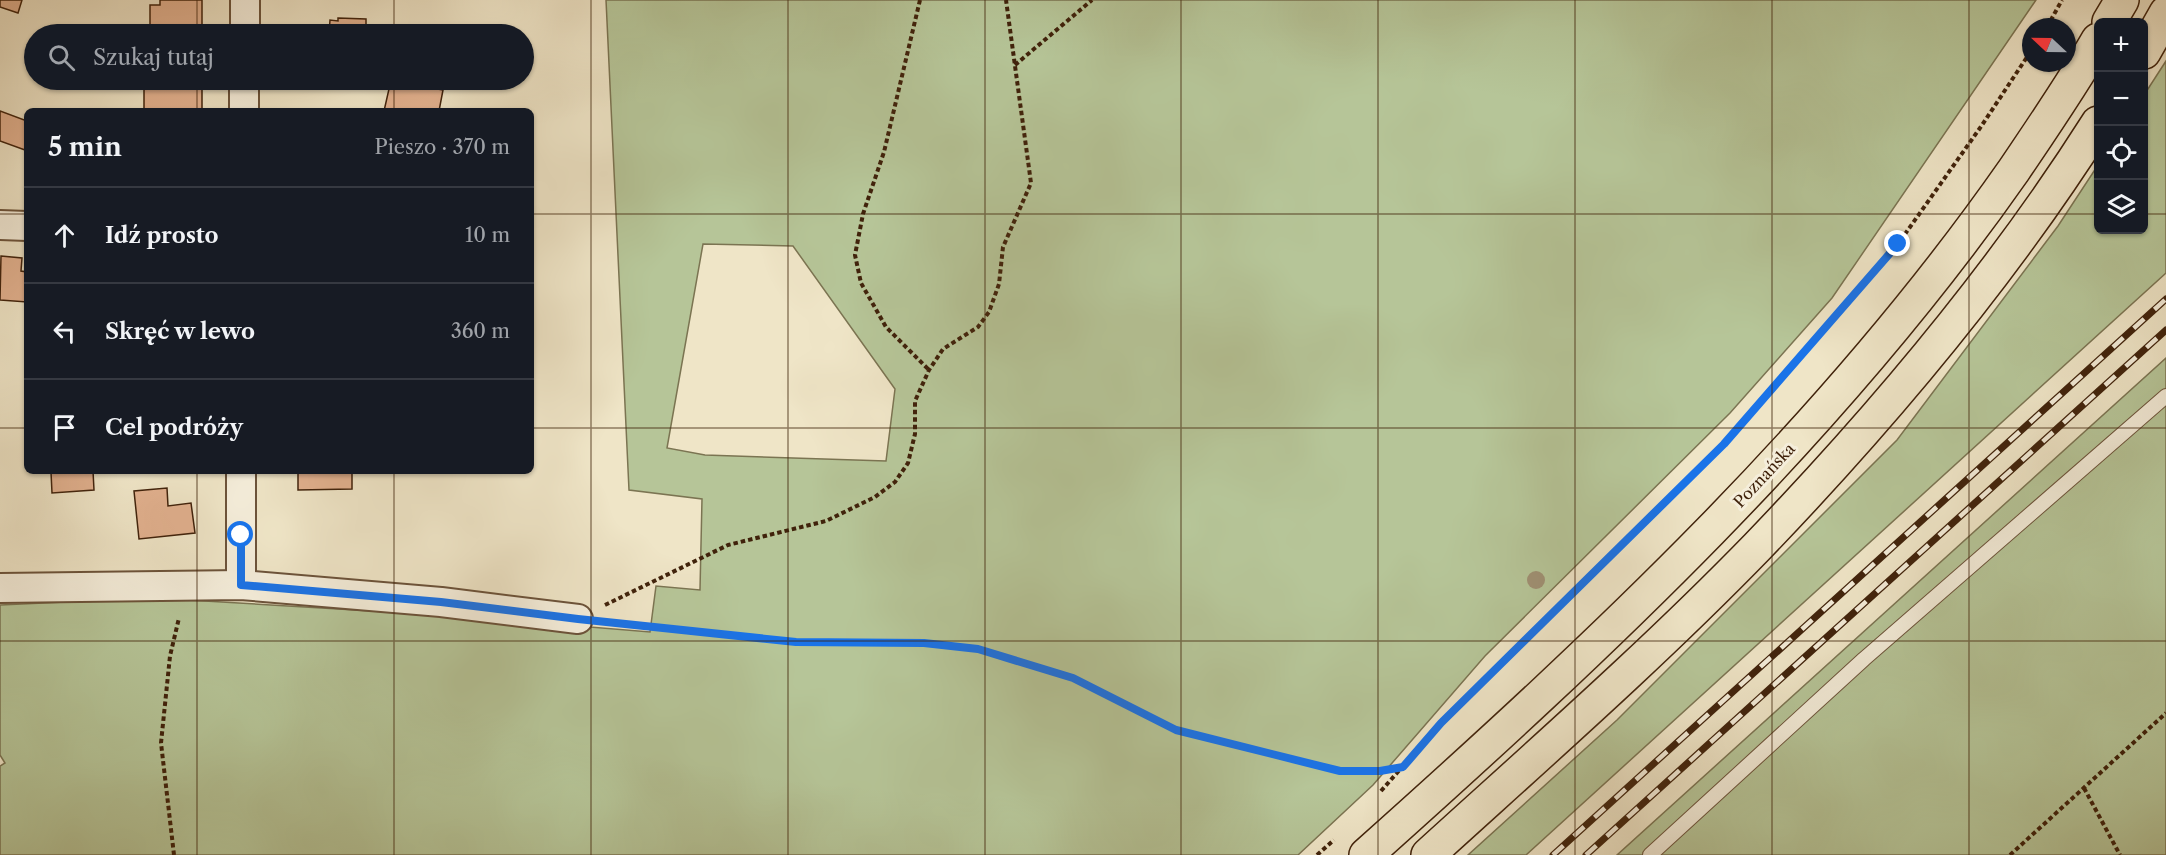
<!DOCTYPE html>
<html lang="pl">
<head>
<meta charset="utf-8">
<style>
	:root { --surface:#171b24; --page:#20242c; --text:#f1f3f6; --muted:#9ea1a6; --line:#363941 }
	body { margin:0; font-family:"Libre Caslon Text",serif; background:var(--page); color:var(--text) }
	.controls { position:absolute; right:18px; top:18px; display:grid; overflow:hidden; border-radius:9px; box-shadow:0 2px 4px #0004 }
	.controls button { width:54px; height:54px; display:grid; place-items:center; padding:0; border:0; border-bottom:2px solid var(--line); background:var(--surface); color:var(--text); font:30px sans-serif }
	.compass { position:absolute; left:2022px; top:18px; width:54px; height:54px; border-radius:50%; background:var(--surface); box-shadow:0 2px 4px #0004; rotate:292deg }
	.stop { position:absolute; width:18px; height:18px; margin:-14px; border:4px solid #1a73e8; border-radius:50%; background:#fff }
	.stop.end { background:#1a73e8; border-color:#fff; box-shadow:0 2px 6px #0008 }
	.list { margin:0; padding:0; list-style:none }
	h2 { display:flex; justify-content:space-between; align-items:center; height:78px; margin:0; padding:0 24px; font-size:26px }
	h2 small { font-size:20px; font-weight:400; color:var(--muted) }
	.list li { display:grid; grid-template-columns:39px 1fr auto; gap:18px; align-items:center; box-sizing:border-box; height:96px; padding:0 24px; border-top:2px solid var(--line) }
	.list b { display:block; font-size:22px; white-space:nowrap }
	.list em { font-size:20px; font-style:normal; color:var(--muted) }
	.icon { flex:none; width:33px; height:33px; fill:none; stroke:currentColor; stroke-width:2; stroke-linecap:round; stroke-linejoin:round }
	.map { position:relative; flex:none; width:2166px; height:855px; overflow:hidden }
	.search { position:absolute; background:var(--surface); box-shadow:0 2px 4px #0004; left:24px; top:24px; width:510px; height:66px; display:flex; align-items:center; gap:15px; box-sizing:border-box; padding:0 21px; border-radius:33px; color:var(--muted); font-size:22px }
	.panel { position:absolute; background:var(--surface); box-shadow:0 2px 4px #0004; left:24px; top:108px; width:510px; height:366px; border-radius:9px }
	.map>svg:first-child { display:block }
	.green { fill:#b6c598; stroke:#7b7452; stroke-width:1.5; fill-rule:evenodd }
	.building { fill:#e2b18f; stroke:#40220b; stroke-width:1.5 }
	.lines { fill:none; stroke-linecap:round; stroke-linejoin:round }
	.service-casing { stroke:#6c533a; stroke-width:16 }
	.minor-casing { stroke:#6c533a; stroke-width:32 }
	.primary-casing { stroke:#40220b; stroke-width:36 }
	.path { stroke:#40220b; stroke-width:4; stroke-dasharray:4.5 3; stroke-linecap:butt }
	.service { stroke:#f5eedb; stroke-width:14 }
	.minor { stroke:#f5eedb; stroke-width:28 }
	.primary { stroke:#efe5c7; stroke-width:33 }
	.rail-casing { stroke:#40220b; stroke-width:7 }
	.rail { stroke:#f5eedb; stroke-width:4.5; stroke-dasharray:14; stroke-linecap:butt }
	.tree { fill:#9f9073 }
	.route { stroke:#1a73e8; stroke-width:8 }
	.grid { fill:none; stroke:#40220b; stroke-width:1.5; stroke-opacity:0.55 }
	.labels { text-anchor:middle; dominant-baseline:central; stroke-width:6; stroke-linejoin:round; paint-order:stroke }
	.street-label { font-size:16px; fill:#40220b; stroke:#f5eedb }
</style>
</head>
<body>
<div class="map">
<svg width="2166" height="855" viewBox="0 0 2166 855">
	<rect width="100%" height="100%" fill="#efe5c7"/>
	<filter id="stains"><feTurbulence type="fractalNoise" baseFrequency=".00333" numOctaves="4"/><feColorMatrix values="0 0 0 0 .2 0 0 0 0 .09 0 0 0 0 .02 0 0 0 .5 -.17"/></filter>
	<radialGradient id="worn" r=".72"><stop offset=".6" stop-color="#630" stop-opacity="0"/><stop offset="1" stop-color="#630" stop-opacity=".3"/></radialGradient>
	<!-- green -->
	<g class="green">
		<path d="M606,0H2036L1832,298L1730,413L1485,656L1373,785L1298,855H0V766L5,763L0,755V605L153,598L456,616L650,632L656,586L700,590L702,499L629,490ZM703,244L793,246L895,389L886,461L705,455L667,448Z"/>
		<polygon points="2166,61 2166,273 1526,855 1468,855 1617,720 1897,440 2058,226 2098,165 2098,230 2144,230 2144,95"/>
		<polygon points="2166,358 2166,855 1617,855"/>
	</g>
	<!-- building -->
	<g class="building">
		<polygon points="0,0 22,0 18,13 0,7"/>
		<polygon points="160,0 202,0 202,34 150,34 150,5 160,5"/>
		<polygon points="338,18 366,19 366,26 384,27 383,34 329,34 330,20 338,21"/>
		<polygon points="165,80 178,80 178,85 202,85 202,111 144,111 144,84 165,84"/>
		<polygon points="391,80 443,90 439,111 384,111"/>
		<polygon points="0,111 27,121 27,143 25,150 0,141"/>
		<polygon points="1,256 22,258 21,271 27,272 27,302 0,300"/>
		<polygon points="93,471 94,490 52,493 51,472"/>
		<polygon points="298,471 352,471 352,489 298,490"/>
		<polygon points="167,488 168,506 191,503 195,533 139,539 134,491"/>
	</g>
	<g class="lines">
		<defs>
			<polyline id="service" points="1650,855 1864,659 2166,396"/>
			<g id="minor">
				<polyline points="245,34 245,0"/>
				<polyline points="244,111 244,80"/>
				<polyline points="0,225 27,226"/>
				<polyline points="241,585 241,471"/>
				<polyline points="0,588 241,585 441,602 578,619"/>
			</g>
			<g id="primary">
				<polyline points="2109,22 2122,0"/>
				<polyline points="2144,52 2166,13"/>
				<path d="M1366,855C1601,645 1833,429 2014,170C2043,127 2072,85 2098,40"/>
				<path d="M1428,855C1539,754 1652,655 1757,547C1883,416 2001,276 2098,123"/>
			</g>
		</defs>
		<!-- service casing -->
		<use href="#service" class="service-casing"/>
		<!-- minor casing -->
		<use href="#minor" class="minor-casing"/>
		<!-- primary casing -->
		<use href="#primary" class="primary-casing"/>
		<!-- path -->
		<g class="path">
			<polyline points="920,0 884,152 863,214 855,255 861,283 886,327 929,370"/>
			<polyline points="2047,27 2062,0"/>
			<polyline points="1015,65 1092,0"/>
			<polyline points="605,605 728,545 826,521 875,497 895,482 908,463 915,434 915,401 929,370 943,349 978,327 989,312 999,284 1003,247 1031,183 1006,0"/>
			<polyline points="608,622 797,642 924,643 978,649 1073,678 1175,730 1340,771 1379,771 1402,767"/>
			<polyline points="2084,788 2120,855"/>
			<polyline points="1381,791 1441,723 1724,444 1898,244 1980,128 2031,51"/>
			<polyline points="174,855 161,743 170,656 179,618"/>
			<polyline points="1317,855 1334,840"/>
			<polyline points="2010,855 2166,713"/>
		</g>
		<!-- service -->
		<use href="#service" class="service"/>
		<!-- minor -->
		<use href="#minor" class="minor"/>
		<!-- primary -->
		<use href="#primary" class="primary"/>
		<defs>
			<g id="rail">
				<polyline points="1553,855 2166,299"/>
				<polyline points="1586,855 2166,330"/>
			</g>
		</defs>
		<!-- rail casing -->
		<use href="#rail" class="rail-casing"/>
		<!-- rail -->
		<use href="#rail" class="rail"/>
	</g>
	<!-- trees -->
	<circle class="tree" cx="1536" cy="580" r="9"/>
	<g class="lines">
		<!-- route -->
		<polyline class="route" points="241,535 241,585 441,602 578,619 796,642 924,643 978,649 1073,678 1176,730 1340,771 1380,771 1403,767 1441,723 1724,444 1898,244"/>
	</g>
	<!-- grid -->
	<path class="grid" d="M197,0V34M394,0V34M591,0V855M788,0V855M985,0V855M1181,0V855M1378,0V855M1575,0V855M1772,0V855M1969,0V855M197,80V111M394,80V111M0,214H27M531,214H2098M2144,214H2166M0,428H27M531,428H2166M197,471V855M394,471V855M0,641H2166"/>
	<g class="labels">
		<!-- street labels -->
		<g class="street-label">
			<text transform="translate(1764 475) rotate(-47)">Poznańska</text>
		</g>
	</g>
	<rect width="100%" height="100%" filter="url(#stains)"/>
	<rect width="100%" height="100%" fill="url(#worn)"/>
</svg>
<div class="controls">
<button>+</button>
<button>−</button>
<button><svg class="icon" aria-label="locate" viewBox="0 0 24 24"><circle cx="12" cy="12" r="6"/><path d="M12 2v4M12 18v4M2 12h4M18 12h4"/></svg></button>
<button><svg class="icon" aria-label="layers" viewBox="0 0 24 24"><path d="M12 4l9 5-9 5-9-5zM3 14l9 5 9-5"/></svg></button>
</div>
<svg class="compass" viewBox="-18 -18 36 36"><path d="M0-13l5 13h-10z" fill="#e53935"/><path d="M0 13l5-13h-10z" fill="#9ea1a6"/></svg>
<div class="stop" style="left:241px;top:535px"></div>
<div class="stop end" style="left:1898px;top:244px"></div>
<div class="search"><svg class="icon" aria-label="search" viewBox="0 0 24 24"><circle cx="10" cy="10" r="6"/><path d="M15 15l6 6"/></svg>Szukaj tutaj</div>
<section class="panel">
<h2>5 min<small>Pieszo · 370 m</small></h2>
<ul class="list">
<li><svg class="icon" aria-label="ahead" viewBox="0 0 24 24"><path d="M12 20V5M6 11l6-6 6 6"/></svg><div><b>Idź prosto</b></div><em>10 m</em></li>
<li><svg class="icon" aria-label="left" viewBox="0 0 24 24"><path d="M17 20v-9H6M10 6l-5 5 5 5"/></svg><div><b>Skręć w lewo</b></div><em>360 m</em></li>
<li><svg class="icon" aria-label="arrive" viewBox="0 0 24 24"><path d="M6 21V4h12l-3 4 3 4H6"/></svg><div><b>Cel podróży</b></div></li>
</ul>
</section>
</div>
</body>
</html>
